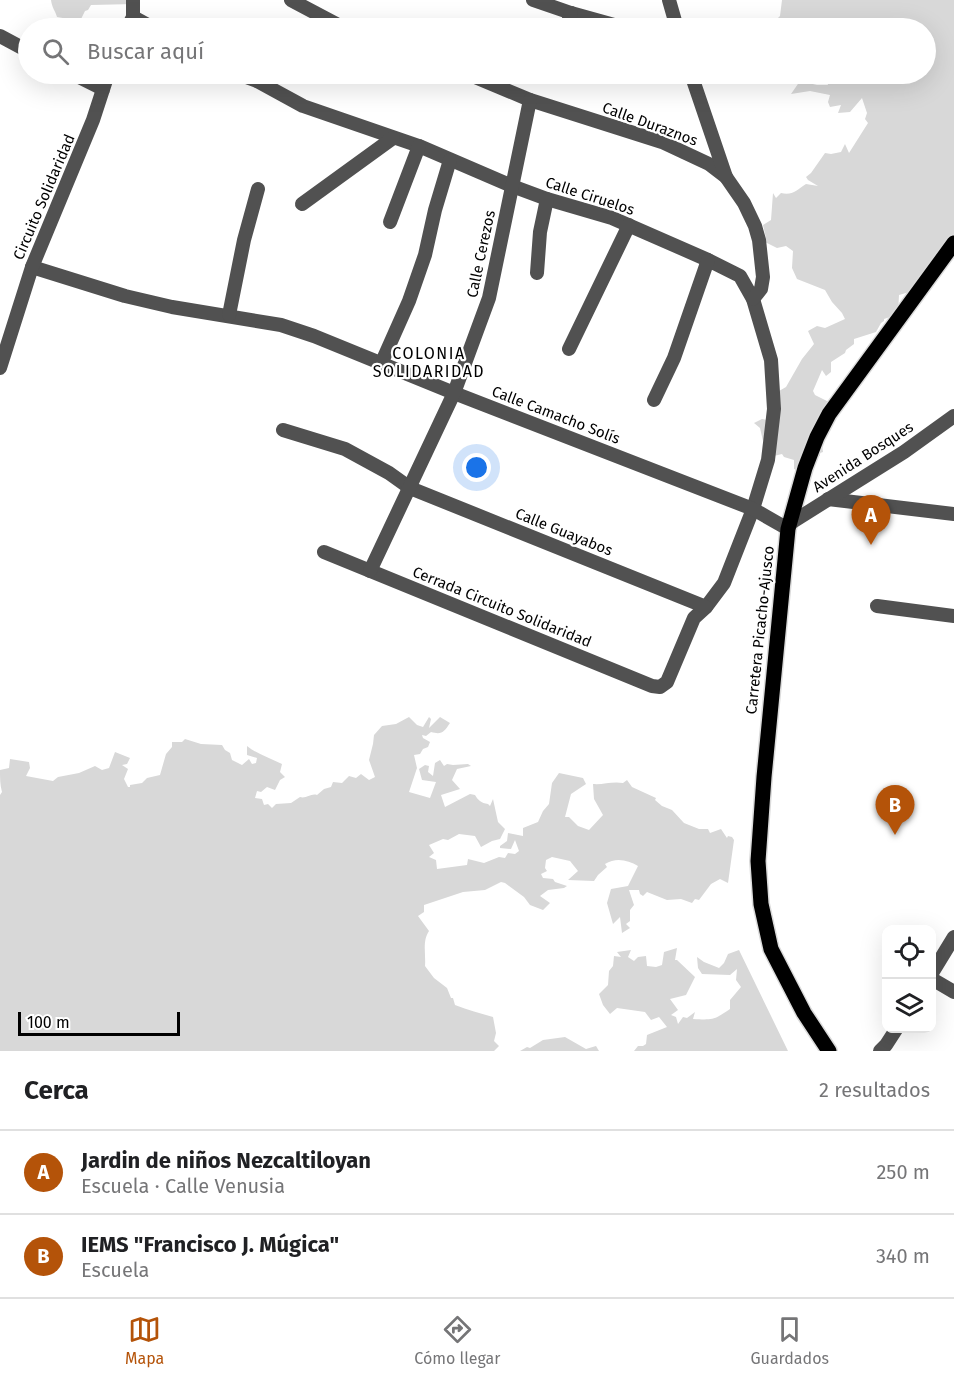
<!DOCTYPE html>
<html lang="es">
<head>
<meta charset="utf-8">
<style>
	:root { --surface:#fff; --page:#f2f2f2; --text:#202124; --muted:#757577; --line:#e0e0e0; --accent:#b45309 }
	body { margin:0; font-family:"Fira Sans",sans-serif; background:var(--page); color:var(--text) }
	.controls { position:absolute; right:18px; bottom:18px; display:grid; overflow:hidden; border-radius:12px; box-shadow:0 6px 24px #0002 }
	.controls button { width:54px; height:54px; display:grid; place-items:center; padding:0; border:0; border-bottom:2px solid var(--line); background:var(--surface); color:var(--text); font:30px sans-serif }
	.scale { position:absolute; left:18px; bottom:15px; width:162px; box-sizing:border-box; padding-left:6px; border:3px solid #000; border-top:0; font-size:16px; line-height:21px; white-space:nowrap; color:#000; -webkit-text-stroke:4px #fff; paint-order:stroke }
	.you { position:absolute; left:477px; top:468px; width:21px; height:21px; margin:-15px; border:4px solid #fff; border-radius:50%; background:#1a73e8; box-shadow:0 0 0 9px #1a73e833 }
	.badge { display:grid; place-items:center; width:39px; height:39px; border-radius:50%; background:var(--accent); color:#fff; font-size:20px; font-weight:700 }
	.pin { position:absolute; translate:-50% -50px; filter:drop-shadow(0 2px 3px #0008) }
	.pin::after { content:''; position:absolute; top:32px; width:21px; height:18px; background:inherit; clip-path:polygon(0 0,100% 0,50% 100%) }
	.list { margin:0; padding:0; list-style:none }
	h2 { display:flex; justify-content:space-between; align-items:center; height:78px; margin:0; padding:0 24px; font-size:26px }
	h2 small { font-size:20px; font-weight:400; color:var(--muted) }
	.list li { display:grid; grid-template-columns:39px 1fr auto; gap:18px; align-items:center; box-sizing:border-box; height:84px; padding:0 24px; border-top:2px solid var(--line) }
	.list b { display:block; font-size:22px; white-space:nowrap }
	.list p { margin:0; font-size:20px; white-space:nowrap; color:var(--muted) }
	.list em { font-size:20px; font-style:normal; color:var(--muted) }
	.icon { flex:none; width:33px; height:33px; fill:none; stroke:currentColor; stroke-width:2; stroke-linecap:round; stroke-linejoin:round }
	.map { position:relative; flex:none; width:954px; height:1051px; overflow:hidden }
	.search { position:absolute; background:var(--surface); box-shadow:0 6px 24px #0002; left:18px; right:18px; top:18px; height:66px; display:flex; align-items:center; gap:15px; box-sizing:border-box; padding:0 21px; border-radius:33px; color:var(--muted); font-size:22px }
	.sheet { height:246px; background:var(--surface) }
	nav { display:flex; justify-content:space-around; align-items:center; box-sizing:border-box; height:84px; border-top:2px solid var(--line); background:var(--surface); font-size:16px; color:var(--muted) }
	nav a { display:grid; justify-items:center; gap:3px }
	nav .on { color:var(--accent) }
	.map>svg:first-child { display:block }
	.green { fill:#d8d8d8 }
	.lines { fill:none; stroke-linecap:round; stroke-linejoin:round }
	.major-casing { stroke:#dbdbdb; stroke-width:18 }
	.minor { stroke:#515151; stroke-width:14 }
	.major { stroke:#000; stroke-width:15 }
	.labels { text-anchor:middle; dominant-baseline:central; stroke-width:4.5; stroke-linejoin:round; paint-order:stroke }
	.street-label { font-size:15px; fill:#000; stroke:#fff }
	.neighbourhood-label { font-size:16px; letter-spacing:1.5px; fill:#000; stroke:#fff }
</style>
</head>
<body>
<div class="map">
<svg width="954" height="1051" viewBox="0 0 954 1051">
	<rect width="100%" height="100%" fill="#fff"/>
	<!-- green -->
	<g class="green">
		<path d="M51,0H137L135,4L91,5L88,10L85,11L80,21L57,17C55,10 52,8 51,0Z"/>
		<path d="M782,0H954V241L930,271L927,266L925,275L917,281L916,288L913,291L899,295L898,313L893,312L890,317L884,319V321L881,323L876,332L854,339V344L846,350L845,353L831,362V372L826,376L822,370L813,391L815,395L829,402L836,411L822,445L823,452L820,453V456L815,455L804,472L794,469V460L784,457L782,454L774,456C777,444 776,444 767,435L763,441L760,428L754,423L762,419L767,420L779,391L786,387L802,359L814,344L808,331L817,326L825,328L845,319L842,313L832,302L825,290L797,279L792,268L793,251L786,246L777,248L765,242L766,238L763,225L771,220L773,193L776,198L781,193C792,196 797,190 806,184L818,186L808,180L806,177L811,173L825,153L831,154L841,152L845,144L849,153L868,123L865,119L867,113L862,98L850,112L838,113L841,105L830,107L828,102L830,95L810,91L791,94L800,81L817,85H828L825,74H926V28H787V27L779,23L778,18L780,16Z"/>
		<path d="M409,717L417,725L423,727L429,717L431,719L429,728L440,717L450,723C444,732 442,735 431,732L426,736L422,735L423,738L430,742L428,747L423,749L420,754L414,755L417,768L409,792L430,798L436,782L422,780L419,769L425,765L429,766L428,772L433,776L435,763L440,760L444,766L447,764L453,765L468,764L471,766L457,769L452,780L460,789L441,795L445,807L470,794L475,795C478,800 481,803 488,804L490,806L493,799L498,822L505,829L500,839L492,841L481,847L475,836L459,834L448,840L443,839L429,845L434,853L429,857L436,860L437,869L467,865L468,859L484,863L499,857L505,858L508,853L515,854L519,851L515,840L511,849L500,848V846L507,841L508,833L523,836V828L538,822L543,811L549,804L552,783L559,773L583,778L586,784L571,794L565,817H569L578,826L589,830L603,815L594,799L593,784C603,785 612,781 623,783L627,780L632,787L656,798L655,800L662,806L672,810L684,823L699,829H708L710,833L721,829L727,838L728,836L732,837L734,840L728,883L720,879L711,884L699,900L695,899L692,903L681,899L667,900L647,892L643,896L640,894L639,890H629L634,905L630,910V921L626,924L630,928L622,933L620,917L613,924L607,903L611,889L628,886L638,866C628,860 616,857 605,864L607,867L598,875L594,881L568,880L578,871L570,861L552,857L546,860L545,868L547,871L541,874L543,878L553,879L555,882L567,886L564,888L548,890L540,896L550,903L543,910L530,905L524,897L505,883L501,882L485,890L463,892L424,905V912L418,916L429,931C422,941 426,954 425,966L434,978L447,988L451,998H453L455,1005C468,1010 480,1013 493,1017L496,1033L494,1041L499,1046L494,1051H0V795L2,792C0,785 0,778 0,770L9,768L10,759L29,762L30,768L26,776L53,781L58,777L79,773L95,766L102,770L109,768L115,752L130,758L127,764L122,765L128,769L124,779L128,787H130V785L142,783L147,778L160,775L166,754L172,747V742H182L185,739L201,744L222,745L225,750L230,753L232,760L242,765L249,759L252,764L256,763L257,758L247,755V746C257,754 270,758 282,764L280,772L285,777L280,780L275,790L267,787L261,792L257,791L255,798L262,799L264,805L268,804L272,808L276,804L291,803L300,797C306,799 311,793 317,795L324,789L331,787L333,782L342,783L349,776L356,778L361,774L369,780L375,777L369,760L373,744L374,735L382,726L396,724Z"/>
		<path d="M677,948L675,960H677L695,977L686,995L670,999L678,1010L671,1015L676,1017L678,1024L683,1017L687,1018L695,1012L693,1019C713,1020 714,1020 730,1009V1000L741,987L736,980L737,969L730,975L702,974L698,968L697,957L704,962L719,968L724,963L728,954L739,950L788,1051H634L638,1046H643L646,1044L647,1035L667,1027L659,1017L651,1020L645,1012L617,1008L610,1014L603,1005L599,994L608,985L609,971L613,966L614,956L621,957L617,952L631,950L628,957L634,961L638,957L646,956L647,966L656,967L662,965L664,952Z"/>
		<polygon points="565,1037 586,1049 596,1046 599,1051 520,1051 527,1047 530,1048 543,1040"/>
	</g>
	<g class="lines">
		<defs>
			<polyline id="major" points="829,1051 804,1013 771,949 761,904 758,861 764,777 788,529 805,468 817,437 829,414 954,243"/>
		</defs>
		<!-- major casing -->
		<use href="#major" class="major-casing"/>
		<!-- minor -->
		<g class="minor">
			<polyline points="291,0 340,26 347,28"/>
			<polyline points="533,0 571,13 625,28"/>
			<polyline points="669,0 677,28"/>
			<polyline points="133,17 153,28"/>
			<polyline points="127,28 133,17 133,0"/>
			<polyline points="566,28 571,13"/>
			<polyline points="0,36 28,51"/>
			<polyline points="73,74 103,89"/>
			<polyline points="238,74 257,81 303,106 419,146 512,186 547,199 612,218 708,260 740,276 753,299 771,360 774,409 768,460 753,509 724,583 706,607 694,618 667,682 660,687 652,686 324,552"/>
			<polyline points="468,74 530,100 662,142 709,164 726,177 744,203 755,226 759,240 763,277 761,289 753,299"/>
			<polyline points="691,74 726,177"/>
			<polyline points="302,204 393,138"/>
			<polyline points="390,222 419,146"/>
			<polyline points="32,267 125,296 172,307 281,325 314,336 454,393 753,509 788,529"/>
			<polyline points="537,273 540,232 547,199"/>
			<polyline points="229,315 244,240 258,189"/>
			<polyline points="569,349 629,225"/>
			<polyline points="381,364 409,301 425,255 435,210 450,160"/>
			<polyline points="0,368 32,267 93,120 108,74"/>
			<polyline points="654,400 674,358 708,260"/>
			<polyline points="283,430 345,449 389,473 410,488 706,607"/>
			<polyline points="828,499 954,514"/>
			<polyline points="789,524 904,452 954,416"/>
			<polyline points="370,571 454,393 489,298 530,100"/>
			<polyline points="877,606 954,616"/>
			<polyline points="932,973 954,937"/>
			<polyline points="932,979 954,992"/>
			<polyline points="880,1051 886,1045 897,1028"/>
		</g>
		<!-- major -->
		<use href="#major" class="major"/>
	</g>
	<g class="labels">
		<!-- street labels -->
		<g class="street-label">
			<text transform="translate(650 124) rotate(20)">Calle Duraznos</text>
			<text transform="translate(590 196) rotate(18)">Calle Ciruelos</text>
			<text transform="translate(44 197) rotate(-67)">Circuito Solidaridad</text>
			<text transform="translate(481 254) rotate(-78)">Calle Cerezos</text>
			<text transform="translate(556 415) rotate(21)">Calle Camacho Solís</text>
			<text transform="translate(863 457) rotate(-33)">Avenida Bosques</text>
			<text transform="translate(564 532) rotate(22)">Calle Guayabos</text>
			<text transform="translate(502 607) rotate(22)">Cerrada Circuito Solidaridad</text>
			<text transform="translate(760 630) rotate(-84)">Carretera Picacho-Ajusco</text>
		</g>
		<!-- neighbourhood labels -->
		<g class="neighbourhood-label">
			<text x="429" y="353">COLONIA<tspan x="429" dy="18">SOLIDARIDAD</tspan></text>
		</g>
	</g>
</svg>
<div class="controls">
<button><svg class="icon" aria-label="locate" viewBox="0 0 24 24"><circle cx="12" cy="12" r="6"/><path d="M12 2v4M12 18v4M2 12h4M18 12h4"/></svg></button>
<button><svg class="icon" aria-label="layers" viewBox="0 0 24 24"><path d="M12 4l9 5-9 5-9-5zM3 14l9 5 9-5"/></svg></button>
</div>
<div class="scale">100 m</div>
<div class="you"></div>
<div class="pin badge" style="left:871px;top:545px">A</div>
<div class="pin badge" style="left:895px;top:835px">B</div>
<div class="search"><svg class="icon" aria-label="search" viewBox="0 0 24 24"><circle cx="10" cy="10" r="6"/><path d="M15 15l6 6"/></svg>Buscar aquí</div>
</div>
<section class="sheet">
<h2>Cerca<small>2 resultados</small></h2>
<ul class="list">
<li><span class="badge">A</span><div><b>Jardin de niños Nezcaltiloyan</b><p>Escuela · Calle Venusia</p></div><em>250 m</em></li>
<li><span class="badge">B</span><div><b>IEMS &quot;Francisco J. Múgica&quot;</b><p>Escuela</p></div><em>340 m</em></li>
</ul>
</section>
<nav>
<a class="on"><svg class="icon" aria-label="map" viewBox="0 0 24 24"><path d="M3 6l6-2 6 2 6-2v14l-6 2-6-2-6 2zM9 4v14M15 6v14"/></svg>Mapa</a>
<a><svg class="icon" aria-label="directions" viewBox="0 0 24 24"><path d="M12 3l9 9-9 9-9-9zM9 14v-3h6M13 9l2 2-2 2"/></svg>Cómo llegar</a>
<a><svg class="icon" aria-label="saved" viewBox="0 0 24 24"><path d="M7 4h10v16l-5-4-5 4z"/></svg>Guardados</a>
</nav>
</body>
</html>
